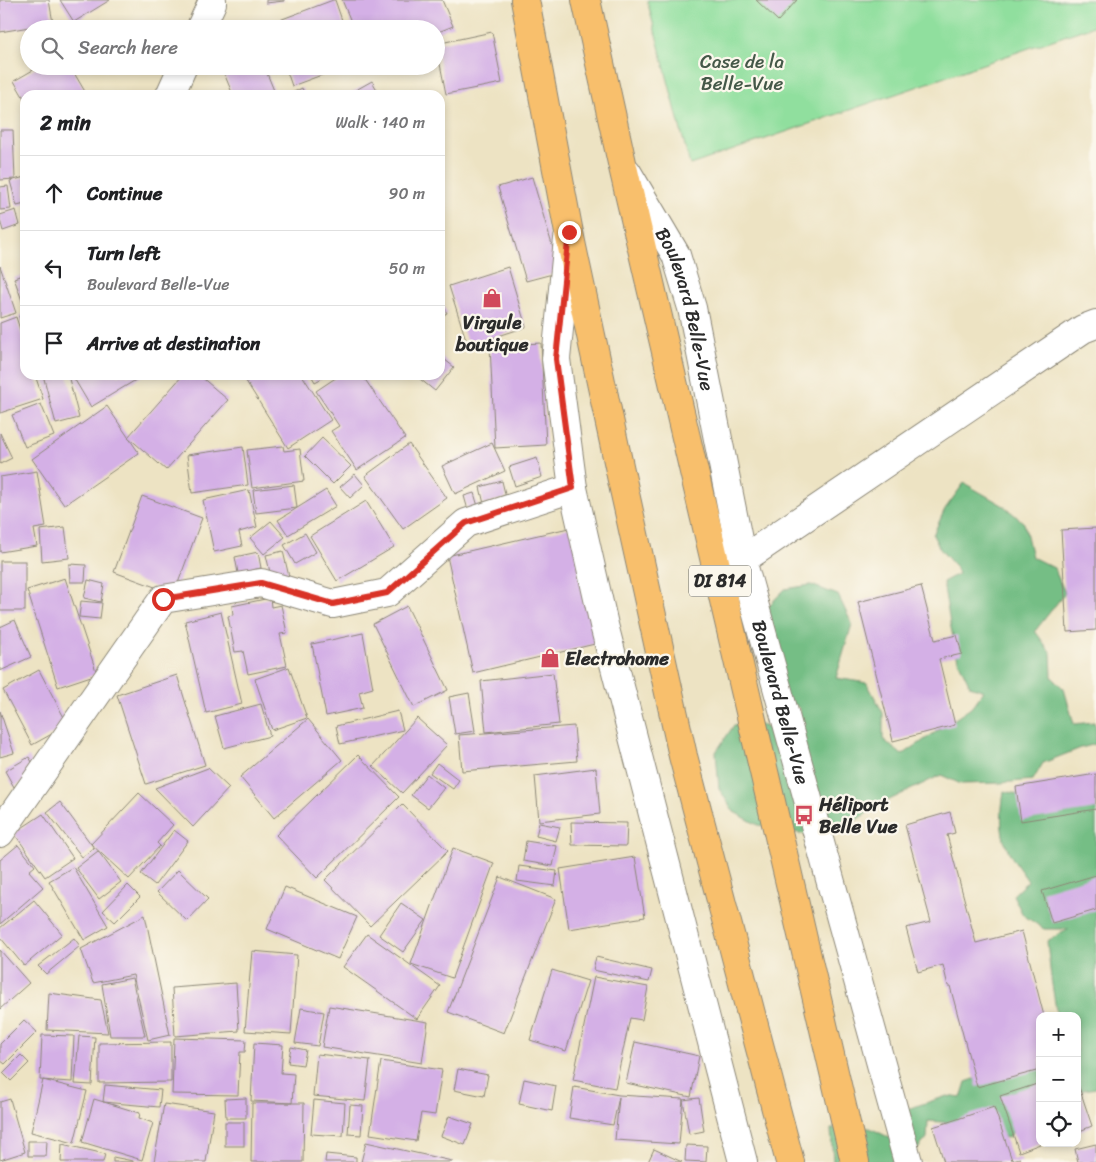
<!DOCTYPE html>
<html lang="en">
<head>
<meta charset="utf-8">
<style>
	:root { --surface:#fff; --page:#f2f2f2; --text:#202124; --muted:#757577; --line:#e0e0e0 }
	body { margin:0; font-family:Sriracha,sans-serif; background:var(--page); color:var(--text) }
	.controls { position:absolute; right:15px; bottom:15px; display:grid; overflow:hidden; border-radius:10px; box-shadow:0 2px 8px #0003 }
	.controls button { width:45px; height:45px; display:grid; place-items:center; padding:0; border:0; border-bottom:1px solid var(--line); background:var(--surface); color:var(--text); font:25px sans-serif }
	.stop { position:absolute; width:15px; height:15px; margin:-11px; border:4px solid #d93025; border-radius:50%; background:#fff }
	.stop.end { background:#d93025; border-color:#fff; box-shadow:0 1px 5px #0008 }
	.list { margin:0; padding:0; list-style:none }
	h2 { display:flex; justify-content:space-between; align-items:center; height:65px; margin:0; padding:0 20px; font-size:21px }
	h2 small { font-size:16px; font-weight:400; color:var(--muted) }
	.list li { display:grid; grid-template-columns:32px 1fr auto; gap:15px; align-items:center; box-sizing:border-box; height:75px; padding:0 20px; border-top:1px solid var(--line) }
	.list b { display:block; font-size:19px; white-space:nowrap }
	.list p { margin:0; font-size:16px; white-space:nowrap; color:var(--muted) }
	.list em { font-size:16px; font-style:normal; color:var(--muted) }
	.icon { flex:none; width:28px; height:28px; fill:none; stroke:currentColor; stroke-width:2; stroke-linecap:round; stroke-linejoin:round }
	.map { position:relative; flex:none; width:1096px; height:1162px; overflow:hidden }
	.search { position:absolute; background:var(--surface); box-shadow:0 2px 8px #0003; left:20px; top:20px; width:425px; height:55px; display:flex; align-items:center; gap:12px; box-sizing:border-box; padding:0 18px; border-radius:28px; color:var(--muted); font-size:19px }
	.panel { position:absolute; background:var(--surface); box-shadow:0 2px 8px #0003; left:20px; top:90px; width:425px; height:290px; border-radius:15px }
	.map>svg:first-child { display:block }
	.green { fill:#90df9e; stroke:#5e8564 }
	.forest { fill:#74be85; stroke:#507458 }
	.building { fill:#d4b0e6 }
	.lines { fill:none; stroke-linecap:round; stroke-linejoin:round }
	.minor-casing { stroke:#8c8777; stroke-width:30 }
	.major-casing { stroke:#8c8777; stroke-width:30 }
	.minor { stroke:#fff; stroke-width:28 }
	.major { stroke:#f8bf6c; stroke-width:28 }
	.route { stroke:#d93025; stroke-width:6 }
	.labels { text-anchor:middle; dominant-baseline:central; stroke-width:4.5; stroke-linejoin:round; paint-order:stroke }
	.shield { fill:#fbf7ec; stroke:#696865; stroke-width:1 }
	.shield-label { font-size:18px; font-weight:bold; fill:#2b2b2b }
	.park-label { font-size:19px; fill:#445848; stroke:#fbf7ec }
	.street-label { font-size:19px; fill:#2b2b2b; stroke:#fbf7ec }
	.poi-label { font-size:19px; font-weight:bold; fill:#2b2b2b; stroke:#fbf7ec; text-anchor:start }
</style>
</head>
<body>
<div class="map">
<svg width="1096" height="1162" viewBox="0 0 1096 1162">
	<rect width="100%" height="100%" fill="#fbf7ec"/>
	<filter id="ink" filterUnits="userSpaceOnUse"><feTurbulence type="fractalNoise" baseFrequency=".02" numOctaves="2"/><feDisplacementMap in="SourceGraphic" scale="10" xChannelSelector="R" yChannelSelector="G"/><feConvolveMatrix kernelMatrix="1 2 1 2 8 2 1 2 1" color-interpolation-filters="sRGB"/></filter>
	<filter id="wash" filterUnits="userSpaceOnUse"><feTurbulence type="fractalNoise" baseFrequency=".0096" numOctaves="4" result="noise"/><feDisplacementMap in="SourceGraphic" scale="20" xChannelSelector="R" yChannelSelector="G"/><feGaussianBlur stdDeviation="1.12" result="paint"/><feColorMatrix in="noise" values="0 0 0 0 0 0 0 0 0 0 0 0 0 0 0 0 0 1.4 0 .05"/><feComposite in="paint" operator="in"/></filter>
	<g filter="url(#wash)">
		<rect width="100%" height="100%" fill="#ede3c3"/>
		<!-- green -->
		<polygon class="green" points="647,0 1096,0 1096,25 690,165"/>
		<!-- forest -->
		<g class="forest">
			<polygon points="964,483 1004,506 1024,523 1032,557 1054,568 1065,593 1035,631 1051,653 1052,677 1064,689 1074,724 1094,722 1096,728 1096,744 1081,748 1043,763 1033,780 1000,783 961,784 941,775 883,803 853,822 809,835 758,825 734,812 719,789 716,752 734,725 754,721 785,737 799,730 800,709 773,686 753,622 785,589 811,585 838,595 852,624 836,678 867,683 883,713 883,739 902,755 971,708 984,691 970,686 958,660 950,623 943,582 958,574 955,566 940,549 933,535 945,509"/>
			<path d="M1004,791L1026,796L1096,797V1088L1077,1091V1016H1057L1051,978L1047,941L1069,929H1044L1023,915L1013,895L1028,881C1019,868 1006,852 1003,835C1000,821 1002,806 1004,791Z"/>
			<polygon points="1040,1062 1040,1104 1030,1108 1008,1138 988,1133 976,1125 928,1121 927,1138 907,1162 833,1162 831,1129 870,1128 892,1139 904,1110 947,1096 961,1098 966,1082 999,1070"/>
		</g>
		<g id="blocks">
			<!-- building -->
			<g class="building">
				<polygon points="0,0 49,0 53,23 0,32"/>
				<polygon points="60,0 110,0 74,22"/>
				<polygon points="266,0 284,0 284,1 266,3"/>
				<polygon points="333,0 335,0 345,29 271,29 269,24"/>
				<polygon points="342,0 442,0 453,26 436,33 436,29 354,29"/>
				<polygon points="756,0 797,0 778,21"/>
				<polygon points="492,32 502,83 446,94 436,44"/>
				<polygon points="40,66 70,66 87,95 25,95 25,100 14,81"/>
				<polygon points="221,66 264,66 275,93 268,95 233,95"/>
				<polygon points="285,66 346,66 292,86"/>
				<polygon points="372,81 380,95 347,95"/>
				<polygon points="302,88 305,95 288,95"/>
				<polygon points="0,130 13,130 15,179 0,180"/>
				<polygon points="25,177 25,204 17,206 10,181"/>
				<polygon points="532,177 560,272 526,281 498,187"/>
				<polygon points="8,186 11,209 0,210 0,187"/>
				<polygon points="16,210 20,225 3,231 0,220 0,215"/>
				<polygon points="0,266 16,313 0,318"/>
				<polygon points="508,267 526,327 468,346 449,286"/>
				<polygon points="25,274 25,309 14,278"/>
				<polygon points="440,300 447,313 440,317"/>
				<polygon points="25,314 25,333 19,316"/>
				<polygon points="16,317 25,345 25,375 35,375 43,399 0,413 0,323"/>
				<polygon points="541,343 546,445 495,448 490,346"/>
				<polygon points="440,356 454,367 435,391 415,375 440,375"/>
				<polygon points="43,375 68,375 79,418 56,424"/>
				<polygon points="72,375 144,375 91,407"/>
				<polygon points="183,375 199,375 228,400 166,470 128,437"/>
				<polygon points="249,375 302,375 331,420 288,448 244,378"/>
				<polygon points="311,375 328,375 315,382"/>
				<polygon points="340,375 362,375 405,438 357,470 331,431 339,426 316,391"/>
				<polygon points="41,404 54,436 25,447 12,415"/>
				<polygon points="107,406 139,453 64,505 32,459"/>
				<polygon points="0,433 12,458 0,464"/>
				<polygon points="322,438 351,466 333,484 305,456"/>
				<polygon points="492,443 505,471 455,494 442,466"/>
				<polygon points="409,444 447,498 403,529 365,476"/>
				<polygon points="283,446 284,451 300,449 304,481 252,488 247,450"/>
				<polygon points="243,447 248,485 192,493 187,455"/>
				<polygon points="537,458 542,477 515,486 509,467"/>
				<polygon points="37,471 46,527 34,529 37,546 0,552 0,477"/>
				<polygon points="355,474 364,485 350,498 340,487"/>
				<polygon points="502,481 506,498 484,504 480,487"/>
				<polygon points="294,485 297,508 256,513 253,490"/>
				<polygon points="249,490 257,527 239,532 242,546 214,552 203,500"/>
				<polygon points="326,490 336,506 288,535 278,520"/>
				<polygon points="474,493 480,513 470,517 464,496"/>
				<polygon points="142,496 202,518 174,594 114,572"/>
				<polygon points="366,501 394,547 337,581 310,536"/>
				<polygon points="271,521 285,537 264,554 250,538"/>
				<polygon points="65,527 69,558 42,561 40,530"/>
				<polygon points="573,527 599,643 473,673 447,556"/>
				<polygon points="1096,528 1096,630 1067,632 1061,530"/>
				<polygon points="305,533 316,552 295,564 284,545"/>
				<polygon points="283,551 290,581 273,585 266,555"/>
				<polygon points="258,552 261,568 238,573 235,557"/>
				<rect x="0" y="561" width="25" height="50"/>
				<polygon points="69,564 86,565 85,582 70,582"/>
				<polygon points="65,578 97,674 58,687 27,590"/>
				<polygon points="88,580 104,584 101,602 84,598"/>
				<polygon points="921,586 935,640 957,635 962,654 939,659 955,725 893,741 858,602"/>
				<polygon points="270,598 271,607 281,605 287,633 280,634 287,666 248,674 243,651 235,652 228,616 233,615 232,606"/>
				<polygon points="81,601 102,603 100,619 79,617"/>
				<polygon points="407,606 448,690 414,707 373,624"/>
				<polygon points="221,612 242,704 206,713 185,621"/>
				<polygon points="15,620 31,657 0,671 0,627"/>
				<polygon points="363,633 373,688 359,692 363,708 326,716 312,644"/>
				<polygon points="289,667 307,718 272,730 255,679"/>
				<polygon points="39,670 68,725 32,745 3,690"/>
				<polygon points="553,673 559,724 486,732 481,681"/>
				<polygon points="177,675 205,765 146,784 117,695"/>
				<polygon points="469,693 475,731 455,734 449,697"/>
				<polygon points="261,704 270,736 224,748 215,716"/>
				<polygon points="0,711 14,753 0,757"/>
				<polygon points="398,711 403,730 340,744 336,726"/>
				<polygon points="417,718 447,745 402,793 373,766"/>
				<polygon points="308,719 342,760 274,818 240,777"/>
				<polygon points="574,726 577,761 462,771 459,735"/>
				<polygon points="358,755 399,797 317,878 276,835"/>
				<polygon points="29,757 38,772 14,787 5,771"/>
				<polygon points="437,763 459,780 453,789 430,773"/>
				<polygon points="208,768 229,788 193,827 155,788"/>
				<polygon points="596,768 600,814 539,821 535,776"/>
				<polygon points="427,774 444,788 428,808 411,795"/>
				<polygon points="1096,774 1096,809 1021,821 1016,787"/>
				<polygon points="139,793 173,825 157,843 160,846 129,879 91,844"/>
				<polygon points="60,802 94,848 82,857 47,812"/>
				<polygon points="402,804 448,851 370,926 325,880"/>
				<polygon points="950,812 955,833 947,835 976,943 1022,931 1044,1016 1040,1016 1040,1070 977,1087 950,986 948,986 943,965 918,972 906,928 931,922 905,825"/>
				<polygon points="43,814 73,858 45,877 14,833"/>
				<polygon points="571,822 627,823 626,846 572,845"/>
				<polygon points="539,823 560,827 556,841 536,836"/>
				<polygon points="174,830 188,841 155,885 141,874"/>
				<polygon points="526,841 557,846 553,866 523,861"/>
				<polygon points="18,845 35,866 29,871 43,887 0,924 0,860"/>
				<polygon points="453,848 494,863 452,978 411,964"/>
				<polygon points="98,851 121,882 99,899 76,868"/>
				<polygon points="635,857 645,917 569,929 560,869"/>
				<polygon points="519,866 557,871 555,886 517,881"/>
				<polygon points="73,867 108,926 84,940 49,881"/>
				<polygon points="178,870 208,899 187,921 157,892"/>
				<polygon points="1096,875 1096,910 1052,923 1042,891"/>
				<polygon points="500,877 556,899 504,1033 448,1012"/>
				<polygon points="128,885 140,897 115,922 103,911"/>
				<polygon points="285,887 357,917 338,959 267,929"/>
				<polygon points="34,900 62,934 24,966 0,937 0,928"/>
				<polygon points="401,903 426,920 403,952 379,935"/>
				<polygon points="145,915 170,1035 148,1040 133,975 93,983 81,949"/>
				<polygon points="367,934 440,986 417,1019 343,967"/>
				<polygon points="74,938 80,946 46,974 38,966"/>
				<polygon points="0,950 29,983 0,1009"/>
				<polygon points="252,951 297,955 291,1034 245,1031"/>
				<polygon points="596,957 652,970 649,982 593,970"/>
				<polygon points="552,970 588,981 566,1051 530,1040"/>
				<polygon points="594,977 648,987 642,1020 630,1018 615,1088 573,1080"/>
				<polygon points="132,978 145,1036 110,1036 102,984"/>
				<polygon points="236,983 239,1031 175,1036 172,988"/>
				<polygon points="49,993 101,1000 108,1033 47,1030"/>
				<polygon points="329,1006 428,1022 422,1063 322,1047"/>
				<polygon points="301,1008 324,1012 318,1046 295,1043"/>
				<polygon points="24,1020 37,1032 5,1064 0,1060 0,1044"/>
				<polygon points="42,1035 74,1036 72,1082 40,1080"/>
				<polygon points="79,1036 95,1037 92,1085 75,1084"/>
				<polygon points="174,1038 246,1040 245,1052 240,1052 238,1095 172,1094"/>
				<polygon points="171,1042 171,1082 99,1083 99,1043"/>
				<polygon points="635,1042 699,1056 691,1097 626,1083"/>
				<polygon points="254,1043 283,1045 281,1073 294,1074 292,1103 251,1101"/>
				<polygon points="291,1047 306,1050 303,1065 288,1063"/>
				<polygon points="317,1054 370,1060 365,1101 313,1096"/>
				<polygon points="21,1055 29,1063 11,1081 3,1073"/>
				<polygon points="381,1061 442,1070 435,1115 421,1113 416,1141 370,1134"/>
				<polygon points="458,1069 488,1075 484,1096 454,1090"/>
				<polygon points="524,1079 556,1086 552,1111 519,1104"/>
				<polygon points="43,1080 87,1091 74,1143 31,1132"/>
				<polygon points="1077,1081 1092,1126 1077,1132"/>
				<polygon points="1040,1083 1040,1144 1019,1152 1000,1096"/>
				<polygon points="105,1085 161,1090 159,1107 103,1102"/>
				<polygon points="574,1087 619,1095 683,1099 679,1144 615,1140 619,1097 613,1125 569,1118"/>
				<polygon points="246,1098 246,1118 226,1118 225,1099"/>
				<polygon points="699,1098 704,1131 689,1134 683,1100"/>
				<polygon points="10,1099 25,1152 0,1160 0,1102"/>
				<polygon points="94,1099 140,1113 139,1118 153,1123 142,1160 82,1142"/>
				<polygon points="314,1100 345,1103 343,1136 311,1134"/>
				<polygon points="252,1103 304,1103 303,1162 251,1162"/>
				<polygon points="164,1104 214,1111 206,1162 154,1162"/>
				<polygon points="350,1105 363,1106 361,1135 348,1134"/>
				<polygon points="994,1107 1012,1160 1020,1158 1022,1162 944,1162 933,1127"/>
				<polygon points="449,1116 473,1124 465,1145 441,1136"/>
				<rect x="225" y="1122" width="19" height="24"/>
				<polygon points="28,1141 47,1141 46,1156 28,1156"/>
				<polygon points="366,1142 452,1161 452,1162 361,1162"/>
				<polygon points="62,1144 105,1154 103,1162 61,1162"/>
				<polygon points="1096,1144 1096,1162 1078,1162 1075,1149"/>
				<polygon points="686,1145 707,1146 706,1162 685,1161"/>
				<polygon points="654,1149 682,1162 648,1162"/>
				<polygon points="326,1154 356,1157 356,1162 325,1162"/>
				<polygon points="113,1157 133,1161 133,1162 113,1162"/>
			</g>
		</g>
	</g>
	<g filter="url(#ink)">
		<use href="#blocks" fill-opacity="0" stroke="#8c8777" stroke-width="1"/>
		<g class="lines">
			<defs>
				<g id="minor">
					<polyline points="200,29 212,3 212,0"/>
					<polyline points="170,95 183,66"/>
					<path id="s1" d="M627,172L676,255L692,308L742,560L908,1162"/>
					<polyline points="568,239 556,359 573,488 604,625 743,1162"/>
					<polyline points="742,560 1083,329 1096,324"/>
					<polyline points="0,833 163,599 261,583 333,604 387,593 466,523 573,488"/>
				</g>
				<g id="major">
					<polyline points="525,0 569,233 622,480 683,756 790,1162"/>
					<polyline points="586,0 622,163 855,1162"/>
				</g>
			</defs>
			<!-- minor casing -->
			<use href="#minor" class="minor-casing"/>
			<!-- major casing -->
			<use href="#major" class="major-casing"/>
			<!-- minor -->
			<use href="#minor" class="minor"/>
			<!-- major -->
			<use href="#major" class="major"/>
		</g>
	</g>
	<g class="lines" filter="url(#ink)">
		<!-- route -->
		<polyline class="route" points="163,599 261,583 333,604 387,593 466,523 573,488 556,359 569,232"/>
	</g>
	<!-- icons -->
	<defs>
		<symbol id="shop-bare" viewBox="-9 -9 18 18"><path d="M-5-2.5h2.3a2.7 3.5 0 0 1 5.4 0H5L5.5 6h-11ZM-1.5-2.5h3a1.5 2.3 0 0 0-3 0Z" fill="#d1495b" stroke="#fbf7ec" stroke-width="2.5" paint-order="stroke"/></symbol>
		<symbol id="bus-bare" viewBox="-9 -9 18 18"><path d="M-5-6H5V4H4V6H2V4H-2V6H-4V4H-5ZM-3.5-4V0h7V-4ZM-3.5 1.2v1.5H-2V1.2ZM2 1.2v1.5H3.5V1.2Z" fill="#d1495b" stroke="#fbf7ec" stroke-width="2.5" paint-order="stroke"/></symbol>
	</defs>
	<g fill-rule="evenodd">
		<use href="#shop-bare" x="478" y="284" width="28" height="28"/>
		<use href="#shop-bare" x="536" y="644" width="28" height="28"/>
		<use href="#bus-bare" x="790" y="801" width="28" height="28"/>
	</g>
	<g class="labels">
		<!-- shield labels -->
		<rect class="shield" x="689" y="565.5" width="62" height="31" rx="4"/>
		<g class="shield-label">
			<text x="720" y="581">DI 814</text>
		</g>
		<!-- park labels -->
		<g class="park-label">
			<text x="742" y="61">Case de la<tspan x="742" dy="22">Belle-Vue</tspan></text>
		</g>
		<!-- street labels -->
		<g class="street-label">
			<text stroke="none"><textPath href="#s1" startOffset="151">Boulevard Belle-Vue</textPath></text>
			<text stroke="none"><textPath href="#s1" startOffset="556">Boulevard Belle-Vue</textPath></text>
		</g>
		<!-- poi labels -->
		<g class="poi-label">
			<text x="492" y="322" text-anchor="middle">Virgule<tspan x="492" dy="22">boutique</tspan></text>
			<text x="565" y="658">Electrohome</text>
			<text x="819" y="804">Héliport<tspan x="819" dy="22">Belle Vue</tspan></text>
		</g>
	</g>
</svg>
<div class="controls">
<button>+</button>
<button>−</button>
<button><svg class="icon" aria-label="locate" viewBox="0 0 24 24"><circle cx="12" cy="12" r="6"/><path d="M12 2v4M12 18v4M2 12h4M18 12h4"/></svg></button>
</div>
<div class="stop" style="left:163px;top:599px"></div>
<div class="stop end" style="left:569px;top:232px"></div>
<div class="search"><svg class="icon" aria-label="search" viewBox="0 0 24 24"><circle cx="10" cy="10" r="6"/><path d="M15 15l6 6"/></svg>Search here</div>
<section class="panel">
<h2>2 min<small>Walk · 140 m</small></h2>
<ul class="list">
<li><svg class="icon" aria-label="ahead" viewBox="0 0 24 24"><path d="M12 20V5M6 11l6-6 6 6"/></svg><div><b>Continue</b></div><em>90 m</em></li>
<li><svg class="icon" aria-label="left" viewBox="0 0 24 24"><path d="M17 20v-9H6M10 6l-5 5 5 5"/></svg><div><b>Turn left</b><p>Boulevard Belle-Vue</p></div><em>50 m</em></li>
<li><svg class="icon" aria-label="arrive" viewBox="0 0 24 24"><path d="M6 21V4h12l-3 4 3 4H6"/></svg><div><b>Arrive at destination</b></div></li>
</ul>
</section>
</div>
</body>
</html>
